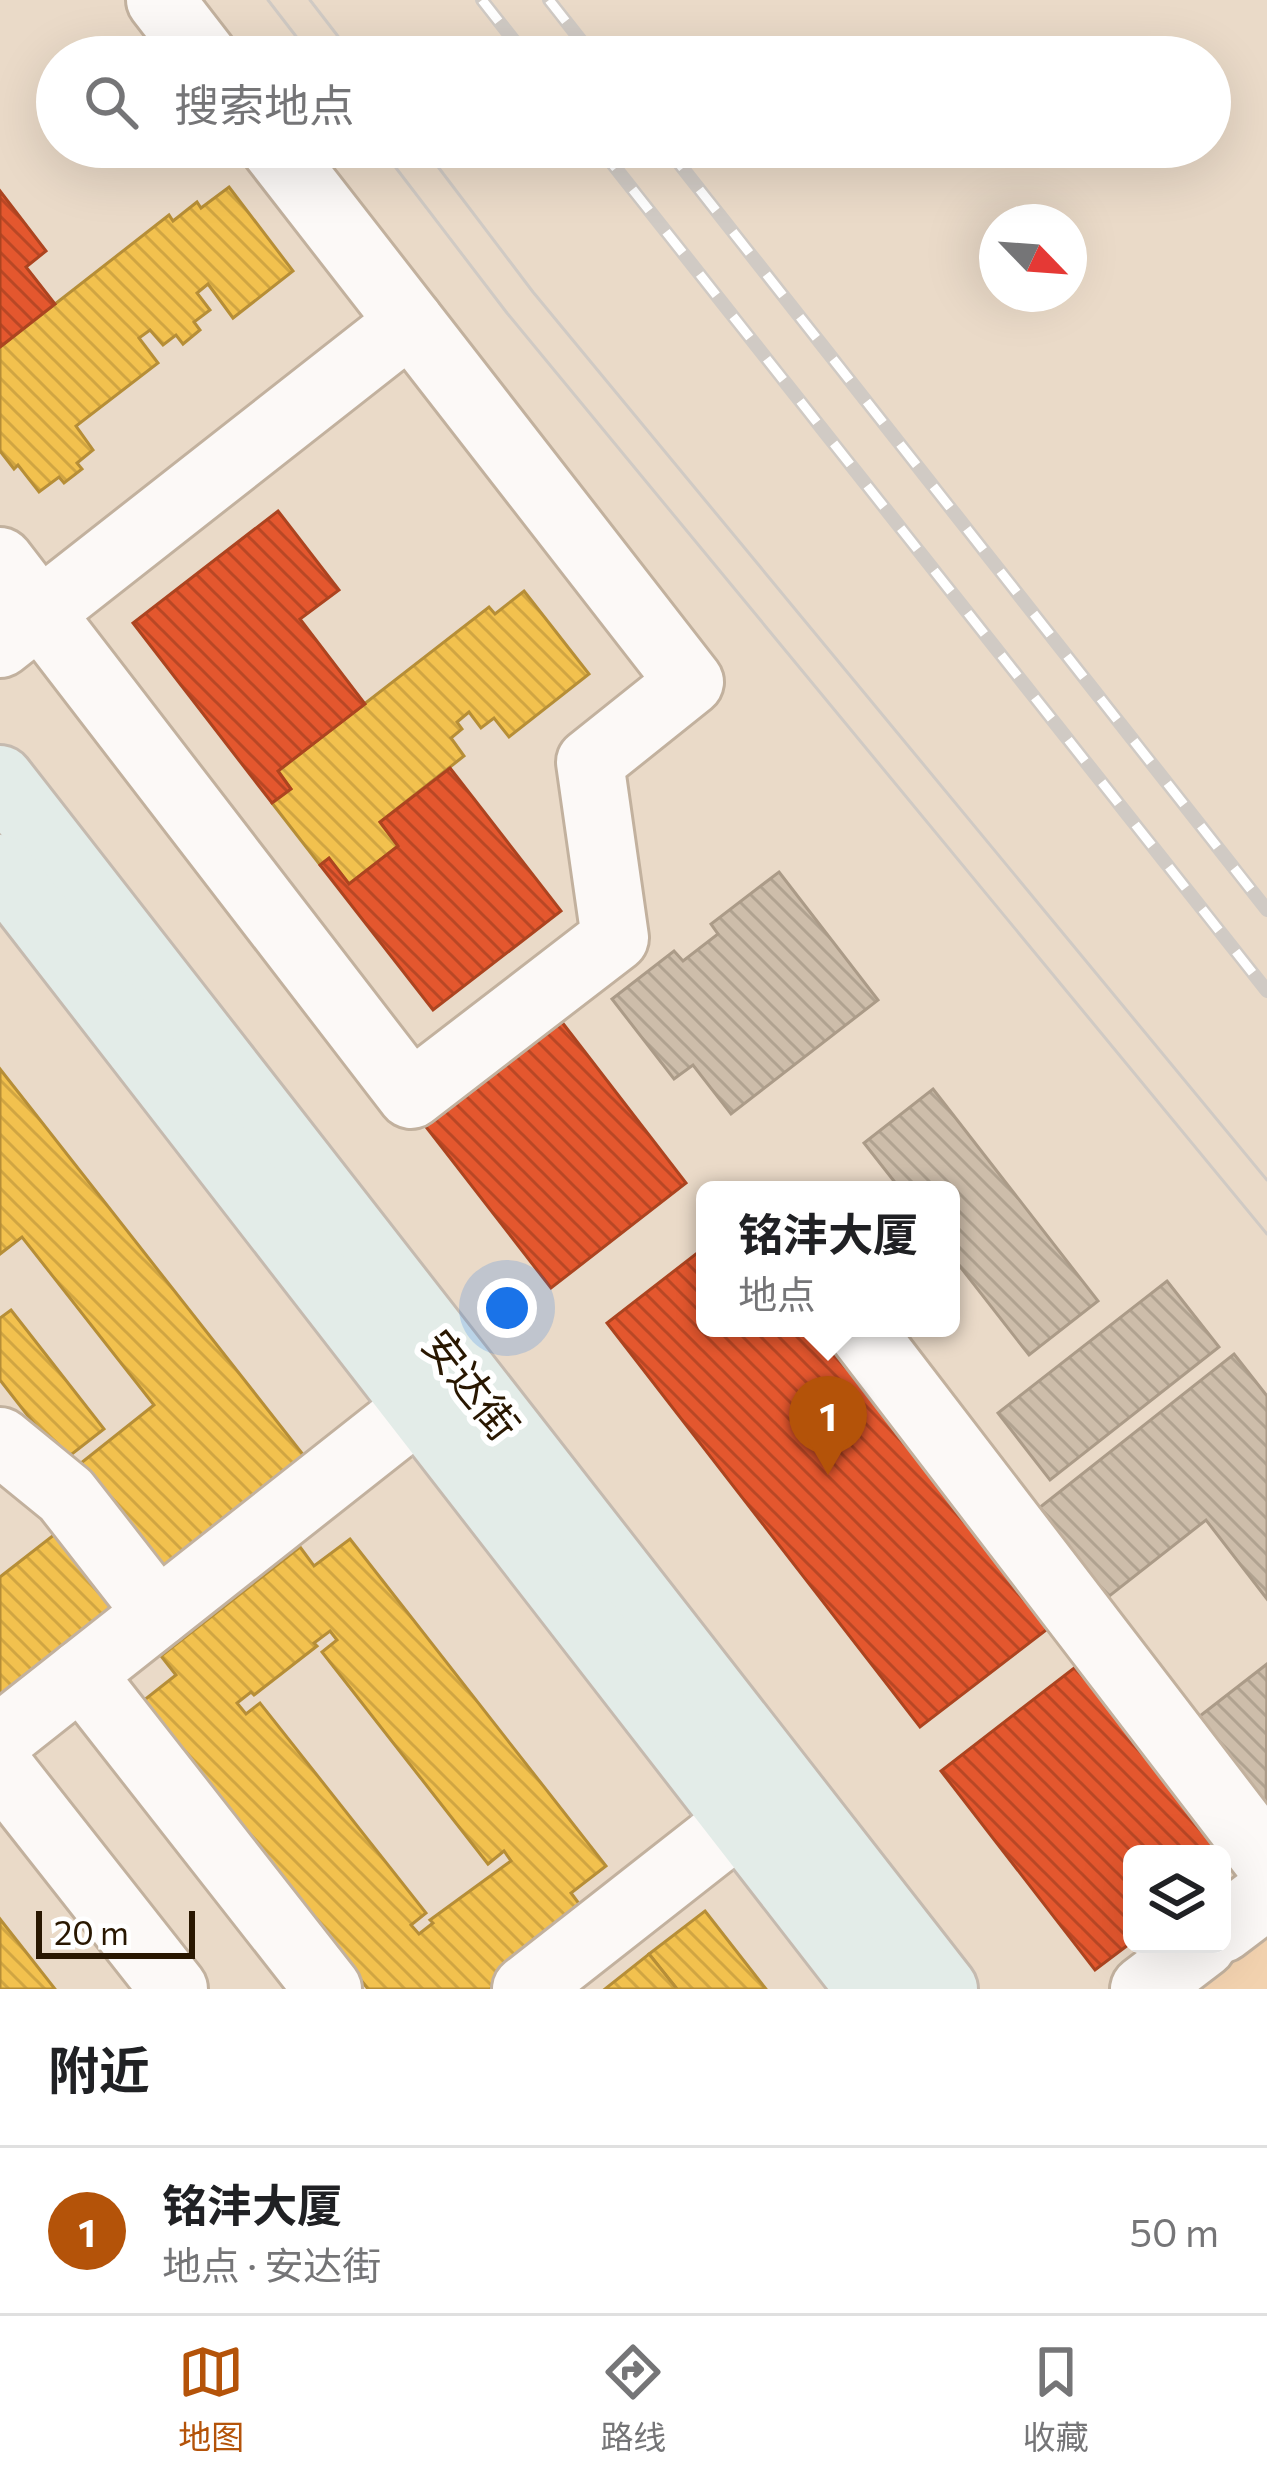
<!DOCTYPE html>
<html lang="zh">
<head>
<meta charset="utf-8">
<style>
	:root { --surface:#fff; --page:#f6f6f6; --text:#202124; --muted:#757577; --line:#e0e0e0; --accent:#b45309 }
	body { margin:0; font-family:Commissioner,"Noto Sans SC",sans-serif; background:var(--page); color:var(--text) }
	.controls { position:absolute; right:36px; bottom:36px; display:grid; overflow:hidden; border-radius:18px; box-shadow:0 12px 48px #0002 }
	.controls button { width:108px; height:108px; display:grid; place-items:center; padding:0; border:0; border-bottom:3px solid var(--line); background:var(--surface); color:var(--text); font:60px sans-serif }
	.compass { position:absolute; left:979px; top:204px; width:108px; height:108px; border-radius:50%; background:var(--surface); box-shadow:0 12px 48px #0002; rotate:115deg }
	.scale { position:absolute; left:36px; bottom:30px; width:159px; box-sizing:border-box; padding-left:12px; border:6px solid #291701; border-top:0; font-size:33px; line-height:42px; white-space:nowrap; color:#291701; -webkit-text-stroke:9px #fff; paint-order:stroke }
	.you { position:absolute; left:507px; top:1308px; width:42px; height:42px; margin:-30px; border:9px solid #fff; border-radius:50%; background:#1a73e8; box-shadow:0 0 0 18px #1a73e833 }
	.badge { display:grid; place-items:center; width:78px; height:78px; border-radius:50%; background:var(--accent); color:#fff; font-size:39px; font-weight:700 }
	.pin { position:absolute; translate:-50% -99px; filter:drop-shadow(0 3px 6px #0008) }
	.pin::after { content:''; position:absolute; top:63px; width:42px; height:36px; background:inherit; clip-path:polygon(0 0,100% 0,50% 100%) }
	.popup { position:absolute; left:696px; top:1181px; width:264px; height:156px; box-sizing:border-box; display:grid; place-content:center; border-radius:18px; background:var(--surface); filter:drop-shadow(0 3px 9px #0005); font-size:39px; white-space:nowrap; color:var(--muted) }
	.popup b { font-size:45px; color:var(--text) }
	.popup::after { content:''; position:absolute; left:50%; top:100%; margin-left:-24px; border:24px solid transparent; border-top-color:var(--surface) }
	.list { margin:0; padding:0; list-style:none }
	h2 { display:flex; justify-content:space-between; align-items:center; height:156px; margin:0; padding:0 48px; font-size:51px }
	h2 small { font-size:39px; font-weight:400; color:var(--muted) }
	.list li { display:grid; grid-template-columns:78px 1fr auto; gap:36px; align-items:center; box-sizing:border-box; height:168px; padding:0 48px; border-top:3px solid var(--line) }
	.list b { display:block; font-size:45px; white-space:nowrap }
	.list p { margin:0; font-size:39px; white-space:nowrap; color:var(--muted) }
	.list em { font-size:39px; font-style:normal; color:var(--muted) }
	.icon { flex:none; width:66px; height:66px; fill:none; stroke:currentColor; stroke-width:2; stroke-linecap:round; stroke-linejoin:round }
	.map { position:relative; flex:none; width:1267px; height:1989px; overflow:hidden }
	.search { position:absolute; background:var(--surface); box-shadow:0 12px 48px #0002; left:36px; right:36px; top:36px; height:132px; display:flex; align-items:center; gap:30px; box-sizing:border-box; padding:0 42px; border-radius:66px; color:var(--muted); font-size:45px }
	.sheet { height:324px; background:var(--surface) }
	nav { display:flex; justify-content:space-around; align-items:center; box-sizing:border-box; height:168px; border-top:3px solid var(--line); background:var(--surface); font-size:33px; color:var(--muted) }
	nav a { display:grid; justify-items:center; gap:6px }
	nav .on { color:var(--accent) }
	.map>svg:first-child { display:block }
	.built { fill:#f2d2af }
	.homes { fill:url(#homes-back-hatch); stroke:#b68e37; stroke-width:3; fill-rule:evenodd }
	.shops { fill:url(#shops-back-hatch); stroke:#ac4420; stroke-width:3 }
	.building { fill:url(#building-back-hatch); stroke:#ab9b88; stroke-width:3 }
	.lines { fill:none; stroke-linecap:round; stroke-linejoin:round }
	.minor-casing { stroke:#c2b19e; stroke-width:72 }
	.major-casing { stroke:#c5baaf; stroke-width:72 }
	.minor { stroke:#fcf9f7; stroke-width:66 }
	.major { stroke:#e3ece8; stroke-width:66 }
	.tram { stroke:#d0cac4; stroke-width:3 }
	.rail-casing { stroke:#d0cac4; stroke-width:14 }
	.rail { stroke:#fff; stroke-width:9; stroke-dasharray:27; stroke-linecap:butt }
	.labels { text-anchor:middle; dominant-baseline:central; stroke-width:12; stroke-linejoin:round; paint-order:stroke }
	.street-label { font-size:42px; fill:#291701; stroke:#fff }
</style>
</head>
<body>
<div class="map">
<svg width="1267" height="1989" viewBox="0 0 1267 1989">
	<defs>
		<pattern id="homes-back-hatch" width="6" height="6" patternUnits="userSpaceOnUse" patternTransform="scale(3)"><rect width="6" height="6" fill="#f2c14e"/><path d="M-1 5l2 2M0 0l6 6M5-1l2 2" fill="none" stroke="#d0a542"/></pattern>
		<pattern id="shops-back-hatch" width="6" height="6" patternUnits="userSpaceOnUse" patternTransform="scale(3)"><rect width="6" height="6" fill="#e4572e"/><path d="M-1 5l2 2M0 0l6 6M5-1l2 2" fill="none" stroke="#b94725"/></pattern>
		<pattern id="building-back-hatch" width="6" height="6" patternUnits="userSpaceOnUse" patternTransform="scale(3)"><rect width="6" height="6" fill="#cdbdaa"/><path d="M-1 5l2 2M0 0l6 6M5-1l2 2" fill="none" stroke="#b0a290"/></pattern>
	</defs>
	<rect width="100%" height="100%" fill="#eadac8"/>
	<!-- built -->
	<polygon class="built" points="1267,1928 1267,1989 1163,1989"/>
	<!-- homes -->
	<g class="homes">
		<polygon points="229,187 293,271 233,318 208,284 197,293 210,310 194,322 200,330 183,344 176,335 163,345 150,330 139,338 158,363 76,426 93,450 77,463 82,469 64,483 59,477 39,492 18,465 14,469 0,451 0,347 169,215 173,221 197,202 201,208"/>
		<polygon points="524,591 589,674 509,737 494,718 481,728 469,712 457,722 462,729 451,738 464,756 380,822 398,846 349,884 329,858 320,865 272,803 291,789 278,771 489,607 495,614"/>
		<polygon points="0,1069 312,1466 166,1581 76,1467 154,1405 22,1237 0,1254"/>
		<polygon points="11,1310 104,1429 63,1461 0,1380 0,1318"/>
		<polygon points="64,1527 128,1608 0,1709 0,1577"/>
		<path d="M350,1539L606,1866L571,1893L586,1913L490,1989H368L143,1701L176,1675L161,1656L300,1547L314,1566ZM330,1631L337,1640L322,1652L488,1864L504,1851L511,1861L430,1920L433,1923L419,1934L411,1925L426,1913L260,1703L246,1714L237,1703L251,1692L254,1695L317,1646L314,1643Z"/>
		<polygon points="705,1911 766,1989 677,1989 649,1954"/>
		<polygon points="0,1919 55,1989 0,1989"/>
		<polygon points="649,1954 677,1989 605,1989"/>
	</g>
	<!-- shops -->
	<g class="shops">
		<polygon points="0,191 46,251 26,267 55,304 0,347"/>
		<polygon points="278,511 339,590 300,619 365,704 278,771 291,789 272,803 133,623"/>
		<polygon points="450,768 561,911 433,1010 320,865 329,858 349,884 398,846 380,822"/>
		<polygon points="558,1017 686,1183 551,1288 423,1123"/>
		<polygon points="705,1247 705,1328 818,1328 1050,1627 920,1727 607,1323"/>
		<polygon points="1078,1665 1232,1864 1222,1872 1222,1854 1132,1854 1132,1942 1095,1970 941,1771"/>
	</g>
	<!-- building -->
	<g class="building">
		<polygon points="779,872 878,1000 731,1114 693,1065 674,1079 612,999 674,951 683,961 718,934 711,924"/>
		<polygon points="933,1089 1098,1301 1029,1355 951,1255 951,1190 901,1190 864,1143"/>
		<polygon points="1167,1281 1219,1347 1050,1480 998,1413"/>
		<polygon points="1234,1354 1267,1396 1267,1599 1206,1520 1103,1601 1034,1512"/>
		<polygon points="1267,1664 1266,1810 1196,1719"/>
	</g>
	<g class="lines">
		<defs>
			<g id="minor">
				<polyline points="160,0 204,57"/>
				<polyline points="0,561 411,1095 615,938 590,762 690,682 274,147"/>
				<polyline points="0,644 410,322"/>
				<polyline points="859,1328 1267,1860"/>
				<polyline points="0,1441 66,1495 158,1613"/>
				<polyline points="81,1674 328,1989"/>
				<polyline points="0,1738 419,1407"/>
				<polyline points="0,1768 174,1989"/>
				<polyline points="1222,1929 1267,1895"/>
				<polyline points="526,1989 740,1821"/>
				<polyline points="1144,1989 1203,1944"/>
			</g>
			<g id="major">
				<polyline points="0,779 944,1989"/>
				<polyline points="0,868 870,1989"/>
			</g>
		</defs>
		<!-- minor casing -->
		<use href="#minor" class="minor-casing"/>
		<!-- major casing -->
		<use href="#major" class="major-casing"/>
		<!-- minor -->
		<use href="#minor" class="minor"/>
		<!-- major -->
		<use href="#major" class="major"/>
		<!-- tram -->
		<g class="tram">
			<polyline points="268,0 312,57"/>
			<polyline points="310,0 354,57"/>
			<polyline points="380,147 507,313 1267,1234"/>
			<polyline points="423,147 533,292 1267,1180"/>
		</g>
		<defs>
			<g id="rail">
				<polyline points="482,0 527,57"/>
				<polyline points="549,0 594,57"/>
				<polyline points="599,147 1267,991"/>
				<polyline points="666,147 1267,910"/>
			</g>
		</defs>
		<!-- rail casing -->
		<use href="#rail" class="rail-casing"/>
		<!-- rail -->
		<use href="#rail" class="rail"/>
	</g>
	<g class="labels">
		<!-- street labels -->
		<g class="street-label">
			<text transform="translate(472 1384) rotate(52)">安达街</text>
		</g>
	</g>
</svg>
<div class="controls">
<button><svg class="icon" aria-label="layers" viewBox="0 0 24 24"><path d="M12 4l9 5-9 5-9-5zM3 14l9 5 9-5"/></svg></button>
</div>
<svg class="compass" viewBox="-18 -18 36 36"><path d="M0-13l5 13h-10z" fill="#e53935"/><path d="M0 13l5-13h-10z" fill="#757577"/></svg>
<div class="scale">20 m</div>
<div class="you"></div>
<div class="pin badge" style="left:828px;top:1475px">1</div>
<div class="popup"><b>铭沣大厦</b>地点</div>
<div class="search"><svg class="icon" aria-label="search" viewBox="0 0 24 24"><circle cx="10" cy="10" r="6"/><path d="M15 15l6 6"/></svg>搜索地点</div>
</div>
<section class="sheet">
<h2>附近<small></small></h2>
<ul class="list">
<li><span class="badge">1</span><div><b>铭沣大厦</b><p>地点 · 安达街</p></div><em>50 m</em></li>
</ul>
</section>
<nav>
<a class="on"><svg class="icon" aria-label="map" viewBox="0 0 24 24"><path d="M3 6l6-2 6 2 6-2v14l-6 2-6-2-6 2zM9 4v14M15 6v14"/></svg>地图</a>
<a><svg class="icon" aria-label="directions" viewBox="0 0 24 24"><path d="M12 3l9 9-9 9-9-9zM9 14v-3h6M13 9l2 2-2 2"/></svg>路线</a>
<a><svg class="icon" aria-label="saved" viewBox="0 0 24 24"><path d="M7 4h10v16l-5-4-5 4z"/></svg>收藏</a>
</nav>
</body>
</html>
